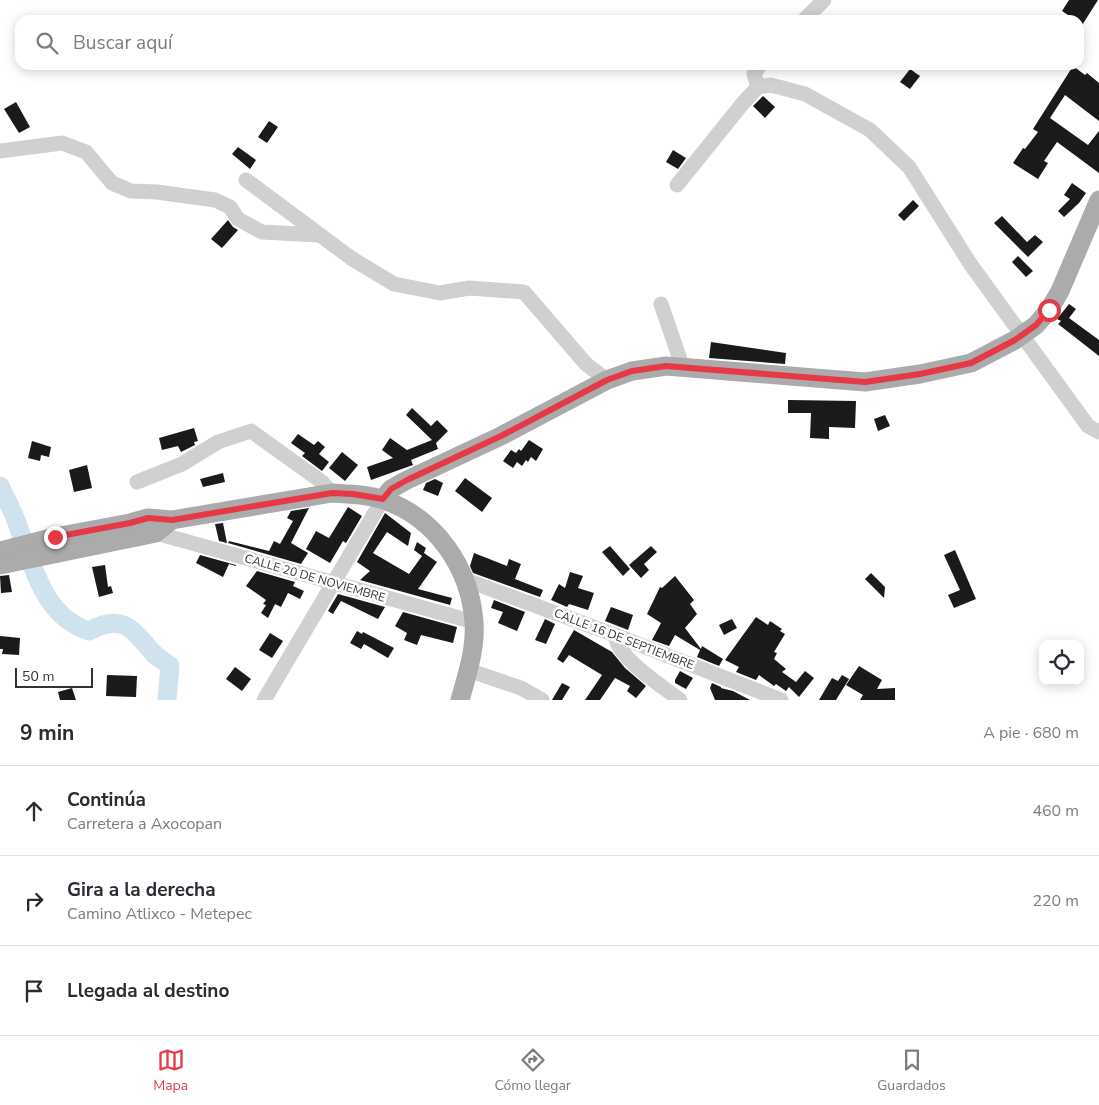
<!DOCTYPE html>
<html lang="es">
<head>
<meta charset="utf-8">
<style>
	:root { --surface:#fff; --page:#f2f2f3; --text:#2b2b33; --muted:#7c7c81; --line:#e1e1e2; --accent:#e63946 }
	body { margin:0; font-family:"Nunito Sans",sans-serif; background:var(--page); color:var(--text) }
	.controls { position:absolute; right:15px; bottom:15px; display:grid; overflow:hidden; border-radius:10px; box-shadow:0 2px 12px #0003 }
	.controls button { width:45px; height:45px; display:grid; place-items:center; padding:0; border:0; border-bottom:1px solid var(--line); background:var(--surface); color:var(--text); font:25px sans-serif }
	.scale { position:absolute; left:15px; bottom:12px; width:78px; box-sizing:border-box; padding-left:5px; border:2px solid #333; border-top:0; font-size:14px; line-height:18px; white-space:nowrap; color:#333; -webkit-text-stroke:4px #fff; paint-order:stroke }
	.stop { position:absolute; width:15px; height:15px; margin:-11px; border:4px solid #e63946; border-radius:50%; background:#fff }
	.stop.end { background:#e63946; border-color:#fff; box-shadow:0 1px 5px #0008 }
	.list { margin:0; padding:0; list-style:none }
	h2 { display:flex; justify-content:space-between; align-items:center; height:65px; margin:0; padding:0 20px; font-size:21px }
	h2 small { font-size:16px; font-weight:400; color:var(--muted) }
	.list li { display:grid; grid-template-columns:32px 1fr auto; gap:15px; align-items:center; box-sizing:border-box; height:90px; padding:0 20px; border-top:1px solid var(--line) }
	.list b { display:block; font-size:19px; white-space:nowrap }
	.list p { margin:0; font-size:16px; white-space:nowrap; color:var(--muted) }
	.list em { font-size:16px; font-style:normal; color:var(--muted) }
	.icon { flex:none; width:28px; height:28px; fill:none; stroke:currentColor; stroke-width:2; stroke-linecap:round; stroke-linejoin:round }
	.map { position:relative; flex:none; width:1099px; height:700px; overflow:hidden }
	.search { position:absolute; background:var(--surface); box-shadow:0 2px 12px #0003; left:15px; right:15px; top:15px; height:55px; display:flex; align-items:center; gap:12px; box-sizing:border-box; padding:0 18px; border-radius:15px; color:var(--muted); font-size:19px }
	.sheet { height:335px; background:var(--surface) }
	nav { display:flex; justify-content:space-around; align-items:center; box-sizing:border-box; height:70px; border-top:1px solid var(--line); background:var(--surface); font-size:14px; color:var(--muted) }
	nav a { display:grid; justify-items:center; gap:2px }
	nav .on { color:var(--accent) }
	.map>svg:first-child { display:block }
	.lines { fill:none; stroke-linecap:round; stroke-linejoin:round }
	.river { stroke:#cfe2ee; stroke-width:19 }
	.building { fill:#1a1a1a }
	.minor { stroke:#d0d0d0; stroke-width:15 }
	.major { stroke:#ababab; stroke-width:19 }
	.route { stroke:#e63946; stroke-width:6 }
	.labels { text-anchor:middle; dominant-baseline:central; stroke-width:5; stroke-linejoin:round; paint-order:stroke }
	.street-label { font-size:12px; fill:#333; stroke:#fff }
</style>
</head>
<body>
<div class="map">
<svg width="1099" height="700" viewBox="0 0 1099 700">
	<rect width="100%" height="100%" fill="#fff"/>
	<g class="lines">
		<!-- river -->
		<path class="river" d="M0,486C5,497 11,507 15,518C32,559 40,615 89,631C123,612 133,630 154,654C159,658 165,662 170,666L167,700"/>
	</g>
	<!-- building -->
	<g class="building">
		<polygon points="1069,0 1098,0 1079,30 1079,20 1069,20 1071,17 1062,11"/>
		<polygon points="1073,66 1085,75 1087,73 1099,83 1099,121 1065,95 1050,118 1088,145 1099,131 1099,173 1057,142 1044,161 1048,163 1038,179 1013,163 1023,148 1025,149 1038,132 1033,129"/>
		<polygon points="910,69 920,76 910,89 900,82"/>
		<polygon points="763,96 775,107 765,118 753,106"/>
		<polygon points="16,102 30,127 19,133 4,109"/>
		<polygon points="269,121 278,127 267,143 258,137"/>
		<polygon points="238,147 256,160 250,169 232,154"/>
		<polygon points="673,150 686,158 678,169 666,162"/>
		<polygon points="1072,183 1086,193 1079,203 1064,217 1058,211 1070,199 1064,195"/>
		<polygon points="913,200 919,206 904,221 898,215"/>
		<polygon points="1002,216 1027,242 1035,235 1043,242 1028,257 994,223"/>
		<polygon points="228,220 233,227 238,230 222,248 211,239"/>
		<polygon points="1018,256 1033,271 1026,277 1012,262"/>
		<polygon points="1069,304 1076,309 1069,318 1099,340 1099,356 1058,324 1061,321 1057,319"/>
		<polygon points="711,342 786,353 785,364 709,358"/>
		<polygon points="788,400 856,401 855,428 829,427 829,439 810,438 811,413 788,413"/>
		<polygon points="412,408 431,426 437,420 448,431 436,443 438,449 411,460 413,465 371,480 367,467 393,458 382,450 390,438 407,450 432,440 406,415"/>
		<polygon points="885,415 890,426 878,431 874,419"/>
		<polygon points="194,428 198,441 194,442 195,445 181,452 178,446 162,450 159,438"/>
		<polygon points="298,434 314,445 318,441 325,447 319,454 329,462 322,471 302,456 305,453 291,443"/>
		<polygon points="529,440 543,449 536,461 531,457 528,462 526,460 522,466 517,462 513,468 503,461 511,450 516,453 519,449 521,451"/>
		<polygon points="32,441 51,447 49,457 41,455 40,461 28,458"/>
		<polygon points="342,452 358,465 345,481 329,468"/>
		<polygon points="87,465 92,488 74,492 69,470"/>
		<polygon points="223,473 225,482 203,487 200,479"/>
		<polygon points="465,478 492,498 482,512 455,491"/>
		<polygon points="435,479 443,483 438,496 423,490 426,483"/>
		<polygon points="348,507 362,516 346,543 343,541 330,563 306,549 316,531 329,538"/>
		<polygon points="309,508 291,543 308,553 301,564 228,543 229,541 269,551 274,541 280,544 293,521 287,518 291,511"/>
		<polygon points="385,513 411,533 408,546 387,532 373,553 409,574 422,556 414,550 417,542 426,548 424,553 437,562 418,589 452,598 450,605 360,580 370,571 357,562"/>
		<polygon points="223,523 227,543 219,541 215,524"/>
		<polygon points="610,546 630,569 623,576 602,552"/>
		<polygon points="651,546 657,552 644,564 649,570 641,578 629,565"/>
		<polygon points="955,550 976,599 954,608 948,595 960,590 944,555"/>
		<polygon points="474,553 507,566 509,559 521,564 515,579 543,590 540,597 473,573 470,566"/>
		<polygon points="200,555 236,565 236,566 229,564 223,577 196,563"/>
		<polygon points="105,565 108,587 111,586 113,593 99,597 92,567"/>
		<polygon points="257,571 295,582 293,586 304,591 300,599 288,593 281,607 275,604 268,618 261,613 266,605 263,604 266,600 246,586"/>
		<polygon points="570,572 583,576 578,588 594,593 588,610 569,604 567,607 551,600 559,584 565,588"/>
		<polygon points="871,573 885,587 884,598 865,579"/>
		<polygon points="9,575 12,592 1,593 0,576"/>
		<polygon points="675,576 694,600 690,604 697,614 685,628 701,649 702,646 723,659 719,666 697,657 700,650 675,635 669,646 652,640 661,623 647,614 660,587 662,588"/>
		<polygon points="338,594 385,607 378,619 341,601 333,614 328,611"/>
		<polygon points="494,600 525,612 517,631 498,623 503,612 491,608"/>
		<polygon points="611,607 633,615 628,630 605,621"/>
		<polygon points="403,612 457,627 453,643 421,635 417,645 404,640 407,633 395,626"/>
		<polygon points="756,617 768,625 770,621 782,629 780,631 785,634 774,652 777,653 774,659 786,669 782,672 796,682 805,671 814,678 799,697 789,687 786,691 776,684 774,686 759,675 756,680 736,672 739,667 725,660"/>
		<polygon points="545,619 555,624 546,644 535,640"/>
		<polygon points="732,619 737,628 724,635 719,625"/>
		<polygon points="574,630 612,652 625,668 646,686 636,698 627,691 630,686 615,678 600,700 585,700 602,675 569,655 563,663 557,659"/>
		<polygon points="357,631 362,634 363,632 394,648 388,658 364,644 361,649 350,643"/>
		<polygon points="270,633 283,641 272,658 259,650"/>
		<polygon points="0,636 20,638 19,655 2,654 3,649 0,649"/>
		<polygon points="859,666 882,680 877,689 895,688 895,700 860,700 863,695 846,685"/>
		<polygon points="235,667 251,679 242,691 226,679"/>
		<polygon points="680,671 693,678 686,689 675,683 675,680"/>
		<polygon points="107,675 137,676 136,697 106,696"/>
		<polygon points="842,675 849,679 836,700 819,700 832,678 838,681"/>
		<polygon points="562,683 570,687 562,700 552,700"/>
		<polygon points="712,683 721,687 721,688 733,691 750,700 715,700 710,688"/>
		<polygon points="72,688 76,700 60,700 58,692"/>
	</g>
	<g class="lines">
		<!-- minor -->
		<g class="minor">
			<polyline points="804,20 824,0"/>
			<polyline points="758,87 754,74 760,65"/>
			<polyline points="0,151 62,143 86,152 112,183 131,191 157,192 215,200 230,207 238,219 262,232 319,235"/>
			<polyline points="246,180 351,258 394,284 440,293 469,288 524,292 586,364 607,380"/>
			<polyline points="677,185 743,103 758,87 771,85 805,94 870,130 909,167 971,265 1088,426 1099,432"/>
			<polyline points="661,304 683,368"/>
			<polyline points="137,482 182,464 218,442 251,431 322,482 332,493"/>
			<polyline points="152,526 156,533 474,622"/>
			<polyline points="466,580 615,635 781,700"/>
			<path d="M615,635C618,659 661,685 680,700"/>
			<polyline points="468,670 521,688 542,700"/>
			<polyline points="264,700 383,499"/>
		</g>
		<!-- major -->
		<g class="major">
			<polyline points="383,499 391,489 407,480 501,436 607,380 632,371 666,366 865,382 920,374 971,363 1015,340 1036,325 1049,310 1060,291 1099,200"/>
			<path d="M0,551L55,537L130,523L148,518L172,520L332,493C349,494 368,494 384,500C436,518 470,568 474,622C476,648 467,675 460,700"/>
			<polyline points="0,565 156,533 172,520"/>
		</g>
	</g>
	<g class="lines">
		<!-- route -->
		<polyline class="route" points="55,537 130,523 148,518 172,520 332,493 353,494 383,499 391,489 407,480 501,436 607,380 632,371 666,366 865,382 920,374 971,363 1015,340 1036,325 1049,310"/>
	</g>
	<g class="labels">
		<!-- street labels -->
		<g class="street-label">
			<text transform="translate(315 578) rotate(16)">CALLE 20 DE NOVIEMBRE</text>
			<text transform="translate(624 639) rotate(21)">CALLE 16 DE SEPTIEMBRE</text>
		</g>
	</g>
</svg>
<div class="controls">
<button><svg class="icon" aria-label="locate" viewBox="0 0 24 24"><circle cx="12" cy="12" r="6"/><path d="M12 2v4M12 18v4M2 12h4M18 12h4"/></svg></button>
</div>
<div class="scale">50 m</div>
<div class="stop" style="left:1049px;top:310px"></div>
<div class="stop end" style="left:55px;top:537px"></div>
<div class="search"><svg class="icon" aria-label="search" viewBox="0 0 24 24"><circle cx="10" cy="10" r="6"/><path d="M15 15l6 6"/></svg>Buscar aquí</div>
</div>
<section class="sheet">
<h2>9 min<small>A pie · 680 m</small></h2>
<ul class="list">
<li><svg class="icon" aria-label="ahead" viewBox="0 0 24 24"><path d="M12 20V5M6 11l6-6 6 6"/></svg><div><b>Continúa</b><p>Carretera a Axocopan</p></div><em>460 m</em></li>
<li><svg class="icon" aria-label="right" viewBox="0 0 24 24"><path d="M7 20v-9h11M14 6l5 5-5 5"/></svg><div><b>Gira a la derecha</b><p>Camino Atlixco - Metepec</p></div><em>220 m</em></li>
<li><svg class="icon" aria-label="arrive" viewBox="0 0 24 24"><path d="M6 21V4h12l-3 4 3 4H6"/></svg><div><b>Llegada al destino</b></div></li>
</ul>
</section>
<nav>
<a class="on"><svg class="icon" aria-label="map" viewBox="0 0 24 24"><path d="M3 6l6-2 6 2 6-2v14l-6 2-6-2-6 2zM9 4v14M15 6v14"/></svg>Mapa</a>
<a><svg class="icon" aria-label="directions" viewBox="0 0 24 24"><path d="M12 3l9 9-9 9-9-9zM9 14v-3h6M13 9l2 2-2 2"/></svg>Cómo llegar</a>
<a><svg class="icon" aria-label="saved" viewBox="0 0 24 24"><path d="M7 4h10v16l-5-4-5 4z"/></svg>Guardados</a>
</nav>
</body>
</html>
